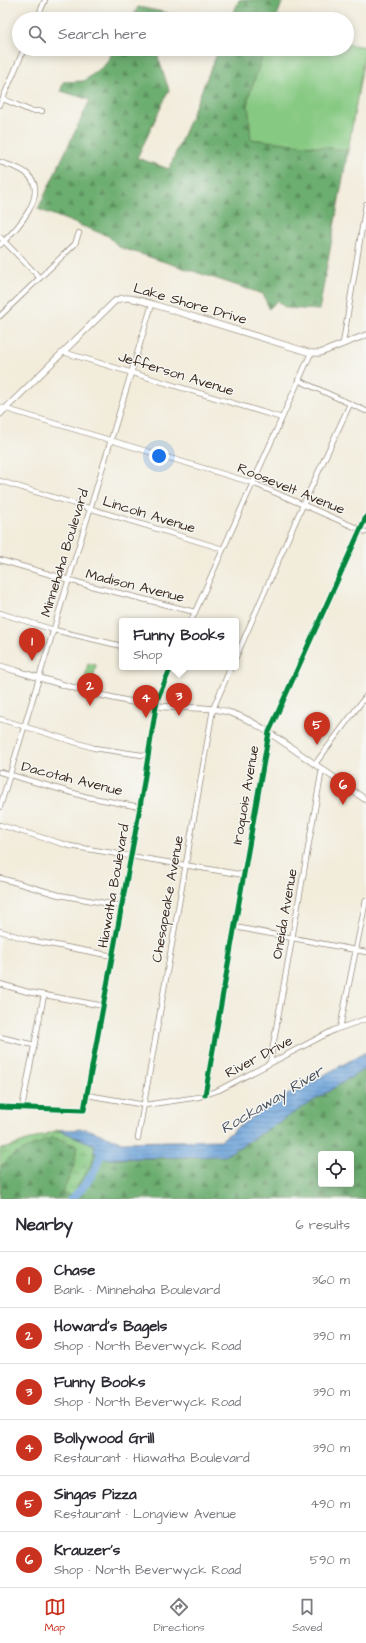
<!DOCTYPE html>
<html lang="en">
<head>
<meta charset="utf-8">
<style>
	:root { --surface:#fff; --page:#f2f2f3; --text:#2b2b33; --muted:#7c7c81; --line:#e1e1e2; --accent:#c8321e }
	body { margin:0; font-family:"Architects Daughter",sans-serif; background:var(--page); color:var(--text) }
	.controls { position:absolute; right:12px; bottom:12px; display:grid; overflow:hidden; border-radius:4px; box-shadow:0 2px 10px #0003 }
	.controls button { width:36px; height:36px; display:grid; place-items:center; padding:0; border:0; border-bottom:1px solid var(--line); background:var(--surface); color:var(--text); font:20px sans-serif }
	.you { position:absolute; left:159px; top:456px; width:14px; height:14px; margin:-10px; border:3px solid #fff; border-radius:50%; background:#1a73e8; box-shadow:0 0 0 6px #1a73e833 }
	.badge { display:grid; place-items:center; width:26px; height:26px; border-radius:50%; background:var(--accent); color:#fff; font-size:13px; font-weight:700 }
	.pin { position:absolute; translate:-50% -33px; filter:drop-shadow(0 1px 2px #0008) }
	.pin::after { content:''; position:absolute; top:21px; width:14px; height:12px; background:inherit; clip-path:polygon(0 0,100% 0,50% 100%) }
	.popup { position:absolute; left:119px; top:618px; width:120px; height:52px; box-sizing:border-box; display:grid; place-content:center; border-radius:4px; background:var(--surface); filter:drop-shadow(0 1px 3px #0005); font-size:13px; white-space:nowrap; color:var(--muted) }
	.popup b { font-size:15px; color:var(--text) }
	.popup::after { content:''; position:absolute; left:50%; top:100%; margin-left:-8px; border:8px solid transparent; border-top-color:var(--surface) }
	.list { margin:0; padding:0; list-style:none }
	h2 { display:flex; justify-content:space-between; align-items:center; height:52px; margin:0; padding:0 16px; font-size:17px }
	h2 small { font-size:13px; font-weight:400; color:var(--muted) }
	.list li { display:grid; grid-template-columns:26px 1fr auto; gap:12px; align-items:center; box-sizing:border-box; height:56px; padding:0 16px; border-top:1px solid var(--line) }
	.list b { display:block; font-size:15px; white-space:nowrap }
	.list p { margin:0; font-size:13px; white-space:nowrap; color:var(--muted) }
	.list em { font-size:13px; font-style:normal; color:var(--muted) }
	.icon { flex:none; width:22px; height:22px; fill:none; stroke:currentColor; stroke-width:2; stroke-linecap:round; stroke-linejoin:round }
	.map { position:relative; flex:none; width:366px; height:1199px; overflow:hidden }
	.search { position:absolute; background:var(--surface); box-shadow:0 2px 10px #0003; left:12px; right:12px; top:12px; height:44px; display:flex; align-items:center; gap:10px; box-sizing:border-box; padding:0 14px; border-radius:22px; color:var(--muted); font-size:15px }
	.sheet { height:388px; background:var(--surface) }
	nav { display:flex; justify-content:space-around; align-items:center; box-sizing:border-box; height:56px; border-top:1px solid var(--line); background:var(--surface); font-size:11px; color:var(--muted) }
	nav a { display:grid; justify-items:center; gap:2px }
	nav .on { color:var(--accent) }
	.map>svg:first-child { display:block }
	.forest { fill:url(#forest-firs); stroke:#546c47; fill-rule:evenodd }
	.wetland { fill:url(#wetland-marsh); stroke:#607a50 }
	.park { fill:#86c982; stroke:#607a50 }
	.water { fill:url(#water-rules); stroke:#54667c }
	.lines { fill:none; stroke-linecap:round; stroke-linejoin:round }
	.river { stroke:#6ca3da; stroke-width:8 }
	.minor-casing { stroke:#968b7c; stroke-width:6 }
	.tertiary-casing { stroke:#968b7c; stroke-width:7 }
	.minor { stroke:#fff; stroke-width:4.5 }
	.tertiary { stroke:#fff; stroke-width:5.5 }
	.cycleway-casing { stroke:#f6f6f2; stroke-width:8 }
	.cycleway { stroke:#00873e; stroke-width:5 }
	.labels { text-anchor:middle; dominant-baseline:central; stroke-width:3; stroke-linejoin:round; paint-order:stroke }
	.street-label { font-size:14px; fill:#3b2a1e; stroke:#f6f6f2 }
	.water-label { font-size:15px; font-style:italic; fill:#4c5460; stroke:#f6f6f2 }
</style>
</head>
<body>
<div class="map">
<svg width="366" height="1199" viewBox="0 0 366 1199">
	<defs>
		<pattern id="forest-firs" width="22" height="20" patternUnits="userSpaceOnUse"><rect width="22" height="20" fill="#6cad70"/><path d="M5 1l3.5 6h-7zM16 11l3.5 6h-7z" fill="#5a8d5b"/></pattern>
		<pattern id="wetland-marsh" width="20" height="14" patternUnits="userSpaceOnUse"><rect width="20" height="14" fill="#86c982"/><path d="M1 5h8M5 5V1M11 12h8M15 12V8" fill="none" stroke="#6fa36a"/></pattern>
		<pattern id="water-rules" width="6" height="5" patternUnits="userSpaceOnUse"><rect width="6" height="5" fill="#6ca3da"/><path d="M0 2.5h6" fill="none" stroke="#5a85b0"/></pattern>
	</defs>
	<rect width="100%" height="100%" fill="#f6f6f2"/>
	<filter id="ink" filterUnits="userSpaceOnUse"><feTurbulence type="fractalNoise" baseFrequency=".025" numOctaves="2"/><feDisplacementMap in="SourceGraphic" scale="8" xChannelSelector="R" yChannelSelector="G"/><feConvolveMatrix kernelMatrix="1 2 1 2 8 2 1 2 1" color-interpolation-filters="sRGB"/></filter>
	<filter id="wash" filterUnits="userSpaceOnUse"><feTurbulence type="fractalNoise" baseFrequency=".012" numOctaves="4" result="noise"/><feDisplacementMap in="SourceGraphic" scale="16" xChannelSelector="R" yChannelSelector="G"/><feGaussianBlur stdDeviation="0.9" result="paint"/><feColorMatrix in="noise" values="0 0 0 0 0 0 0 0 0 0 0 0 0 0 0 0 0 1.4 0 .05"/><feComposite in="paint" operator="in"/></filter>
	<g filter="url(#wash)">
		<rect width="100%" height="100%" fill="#f2ecdb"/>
		<!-- forest -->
		<g class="forest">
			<polygon points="239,0 283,0 276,19 231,19"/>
			<polygon points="138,7 168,13 166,19 132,19"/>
			<polygon points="114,49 160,49 158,57 169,90 137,158 169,169 219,49 265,49 248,99 251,139 348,150 319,310 286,308 277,301 269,309 263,294 119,247 108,236 38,209 90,100 61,91 63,82 84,81 105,65"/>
			<path d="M366,1068V1199H0V1167L13,1155L53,1137L77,1146L74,1166L62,1194L72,1195L93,1161L94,1153L109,1159L225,1156ZM321,1154H351V1184H321Z"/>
		</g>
		<!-- wetland -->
		<polygon class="wetland" points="58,1130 95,1145 93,1161 72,1195 62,1194 74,1166 77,1146 53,1137 13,1155 0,1167 0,1149 7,1148"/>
		<!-- park -->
		<g class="park">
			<polygon points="347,44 366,47 348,150 251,139 248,99 265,49 347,49"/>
			<polygon points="88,663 96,665 92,684 84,682"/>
		</g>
		<!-- water -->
		<polygon class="water" points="366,1052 366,1068 225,1156 109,1159 94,1153 95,1145 58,1130 87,1129 122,1142 221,1140 265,1107"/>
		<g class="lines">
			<!-- river -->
			<path class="river" d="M71,1199C86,1186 96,1172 101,1153L109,1154"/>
		</g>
	</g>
	<g filter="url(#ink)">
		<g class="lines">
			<defs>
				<g id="minor">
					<polyline points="37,19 45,0"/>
					<polyline points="3,99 31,111 42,111"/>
					<polyline points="0,105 24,49"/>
					<path d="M0,162C8,165 19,167 26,173C52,193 15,231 0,245"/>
					<polyline points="0,237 40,278"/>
					<polyline points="0,316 75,244 79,233"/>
					<polyline points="343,343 366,204"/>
					<polyline points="63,352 282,418"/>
					<polyline points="298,380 366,411"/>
					<polyline points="0,407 253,483 366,532"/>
					<polyline points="0,481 223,549"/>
					<polyline points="0,560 87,585 195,612"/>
					<polyline points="0,613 54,630 122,646"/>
					<polyline points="191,621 311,353"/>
					<polyline points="236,657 297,518 350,404"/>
					<polyline points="0,719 94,748 149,756"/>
					<polyline points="315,764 366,696"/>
					<polyline points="0,772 87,797 140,807"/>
					<polyline points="0,807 152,304"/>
					<polyline points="0,825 70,846 244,875"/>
					<polyline points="0,878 59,895 122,906"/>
					<polyline points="235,927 366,952"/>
					<polyline points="0,931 29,940 113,956"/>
					<polyline points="0,984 28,992 104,1006"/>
					<polyline points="340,1028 366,900"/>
					<polyline points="0,1037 34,1045"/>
					<polyline points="270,1063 322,769"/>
					<polyline points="87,1095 145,1105 199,1097 219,1090 334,1030 366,1019"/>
					<polyline points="205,1095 269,732 366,517"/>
					<polyline points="0,1107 84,1110 140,807 157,700 171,667"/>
					<polyline points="22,1108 44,995"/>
					<polyline points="138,1138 213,709 231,667"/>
				</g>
				<g id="tertiary">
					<path d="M0,414L115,301C126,294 141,301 152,304L311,353H320L366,335"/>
					<path d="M0,666C50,681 99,697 150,705C178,710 207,704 234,714C254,721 271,734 289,746C315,764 340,782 366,800"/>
				</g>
			</defs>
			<!-- minor casing -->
			<use href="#minor" class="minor-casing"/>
			<!-- tertiary casing -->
			<use href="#tertiary" class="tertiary-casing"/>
			<!-- minor -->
			<use href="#minor" class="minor"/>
			<!-- tertiary -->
			<use href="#tertiary" class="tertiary"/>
			<defs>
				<g id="cycleway">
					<polyline points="205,1095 269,732 366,517"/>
					<polyline points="0,1107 84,1110 140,807 157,700 171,667"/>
				</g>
			</defs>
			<!-- cycleway casing -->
			<use href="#cycleway" class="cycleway-casing"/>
			<!-- cycleway -->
			<use href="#cycleway" class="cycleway"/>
		</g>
	</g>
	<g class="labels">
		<!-- street labels -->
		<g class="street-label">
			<text transform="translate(190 304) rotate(16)">Lake Shore Drive</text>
			<text transform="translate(176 374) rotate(17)">Jefferson Avenue</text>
			<text transform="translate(291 489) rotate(22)">Roosevelt Avenue</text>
			<text transform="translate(149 515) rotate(17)">Lincoln Avenue</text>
			<text transform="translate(65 553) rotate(-73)">Minnehaha Boulevard</text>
			<text transform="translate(135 586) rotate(14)">Madison Avenue</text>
			<text transform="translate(72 779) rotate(14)">Dacotah Avenue</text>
			<text transform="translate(246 795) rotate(-80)">Iroquois Avenue</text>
			<text transform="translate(114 886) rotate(-80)">Hiawatha Boulevard</text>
			<text transform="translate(168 899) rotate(-80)">Chesapeake Avenue</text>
			<text transform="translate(285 914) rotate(-80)">Oneida Avenue</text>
			<text transform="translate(259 1057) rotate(-28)">River Drive</text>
		</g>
		<!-- water labels -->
		<g class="water-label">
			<text transform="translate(272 1100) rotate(-31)">Rockaway River</text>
		</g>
	</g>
</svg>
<div class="controls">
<button><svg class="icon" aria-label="locate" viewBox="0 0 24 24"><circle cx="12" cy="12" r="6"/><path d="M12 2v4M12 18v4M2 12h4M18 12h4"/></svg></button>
</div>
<div class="you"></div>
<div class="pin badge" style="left:32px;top:661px">1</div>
<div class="pin badge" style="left:90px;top:706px">2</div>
<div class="pin badge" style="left:179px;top:716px">3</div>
<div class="popup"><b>Funny Books</b>Shop</div>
<div class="pin badge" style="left:146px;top:718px">4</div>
<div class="pin badge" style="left:317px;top:745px">5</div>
<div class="pin badge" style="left:343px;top:805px">6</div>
<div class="search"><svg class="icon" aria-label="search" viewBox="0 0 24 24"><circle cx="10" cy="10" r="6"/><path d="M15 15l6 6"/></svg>Search here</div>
</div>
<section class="sheet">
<h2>Nearby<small>6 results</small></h2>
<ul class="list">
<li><span class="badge">1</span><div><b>Chase</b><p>Bank · Minnehaha Boulevard</p></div><em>360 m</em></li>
<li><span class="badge">2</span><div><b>Howard's Bagels</b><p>Shop · North Beverwyck Road</p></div><em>390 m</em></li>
<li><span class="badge">3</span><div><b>Funny Books</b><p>Shop · North Beverwyck Road</p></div><em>390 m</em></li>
<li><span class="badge">4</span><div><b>Bollywood Grill</b><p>Restaurant · Hiawatha Boulevard</p></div><em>390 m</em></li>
<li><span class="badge">5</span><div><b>Singas Pizza</b><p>Restaurant · Longview Avenue</p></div><em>490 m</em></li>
<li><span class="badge">6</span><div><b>Krauzer's</b><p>Shop · North Beverwyck Road</p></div><em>590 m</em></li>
</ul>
</section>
<nav>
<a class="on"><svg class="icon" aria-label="map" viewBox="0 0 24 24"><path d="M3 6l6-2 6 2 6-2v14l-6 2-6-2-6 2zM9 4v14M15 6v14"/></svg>Map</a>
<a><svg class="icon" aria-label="directions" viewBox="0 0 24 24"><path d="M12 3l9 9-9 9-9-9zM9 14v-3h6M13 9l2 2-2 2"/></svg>Directions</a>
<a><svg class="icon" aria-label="saved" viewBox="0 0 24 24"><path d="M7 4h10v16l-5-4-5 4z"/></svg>Saved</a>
</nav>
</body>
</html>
